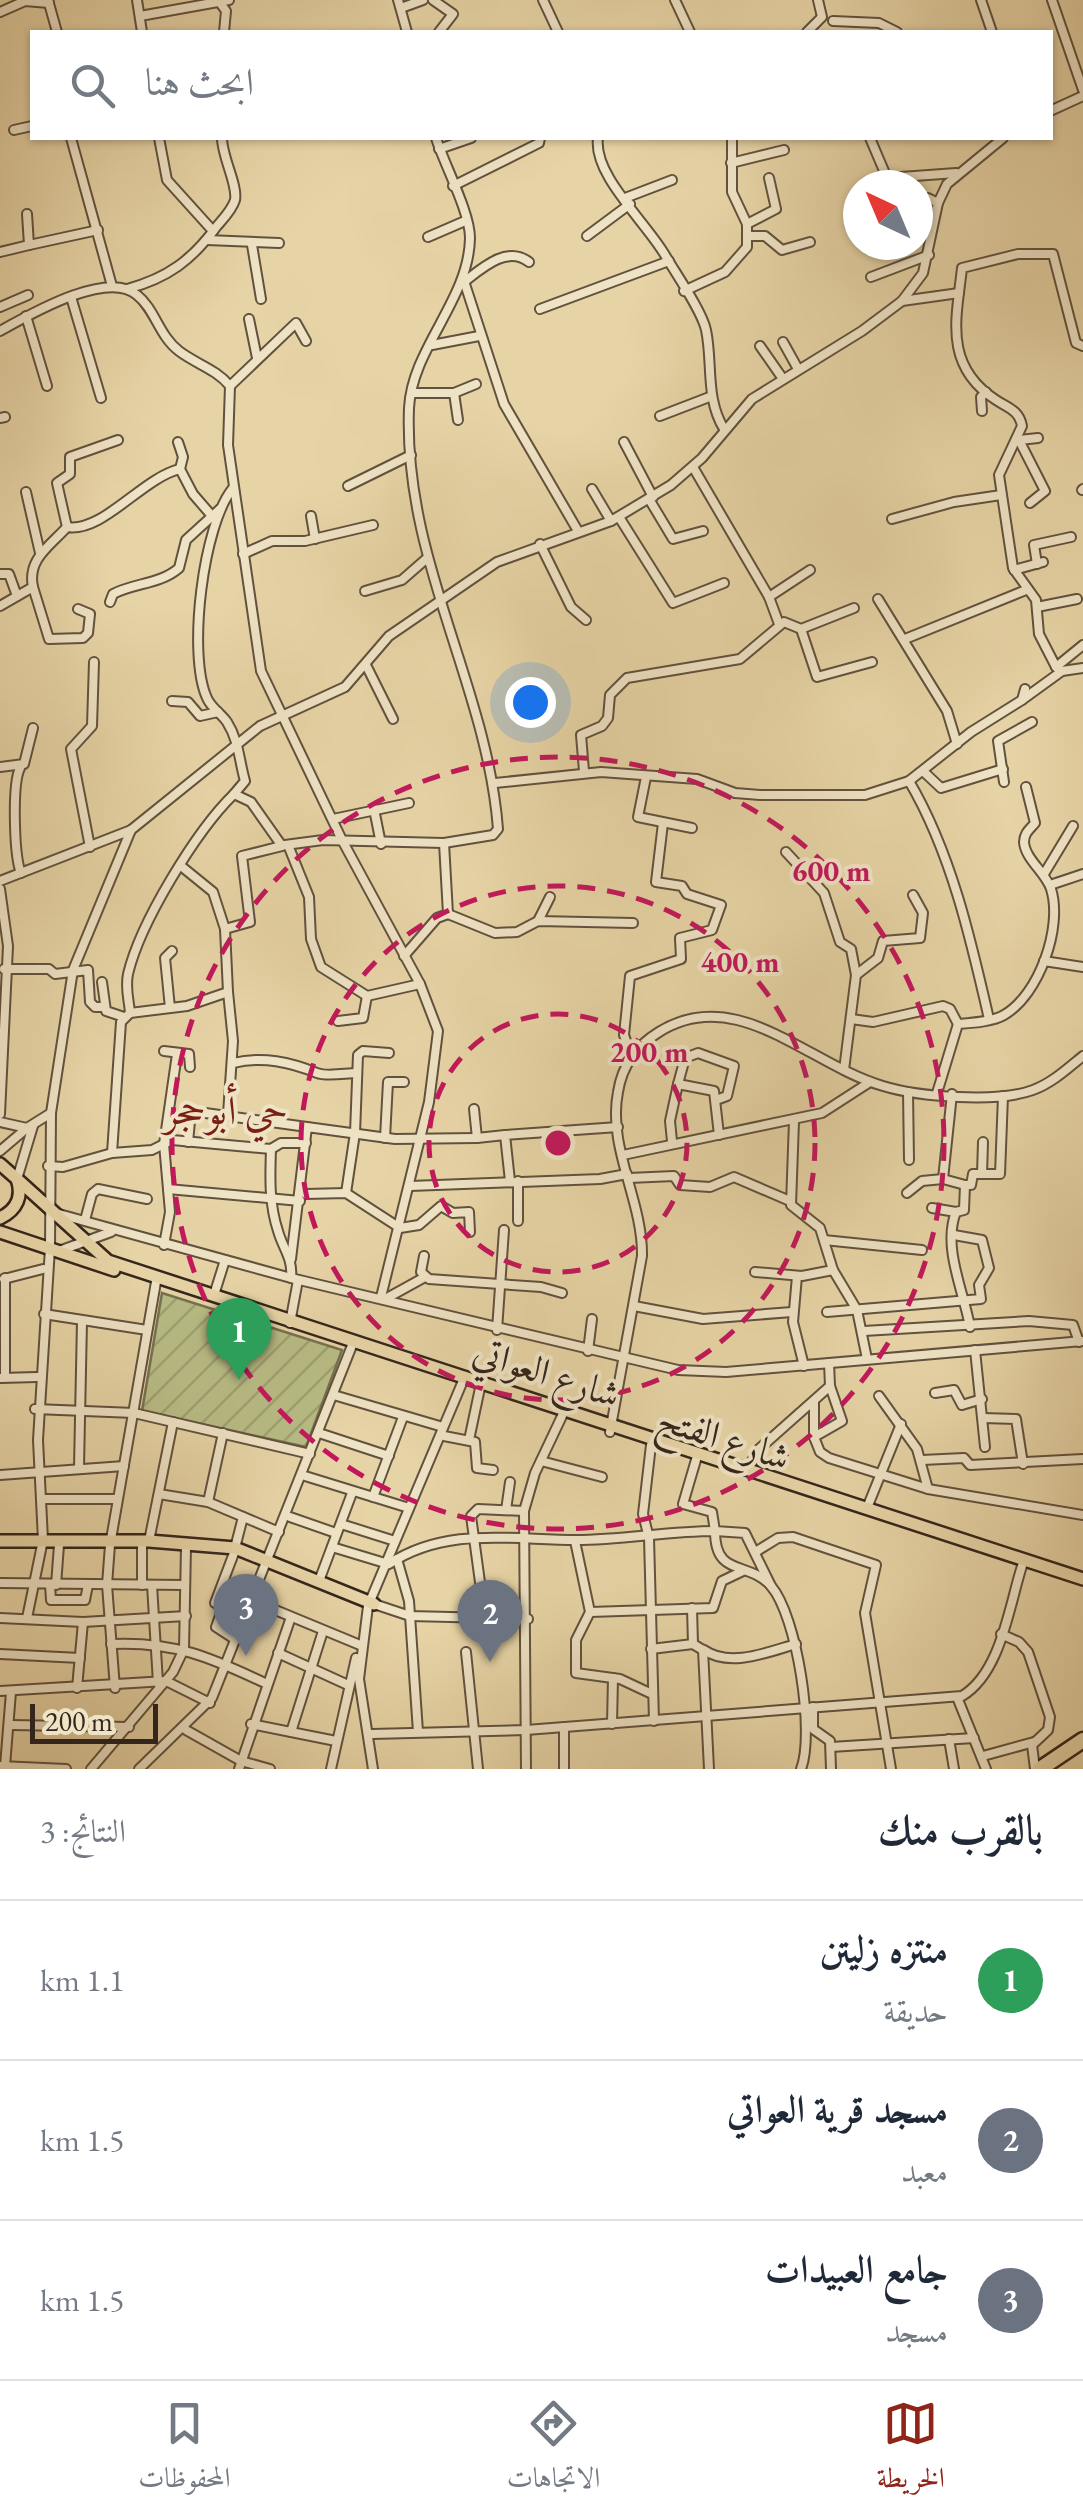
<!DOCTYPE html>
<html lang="ar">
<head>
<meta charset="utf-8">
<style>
	:root { --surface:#fff; --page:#f2f2f3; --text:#1f2937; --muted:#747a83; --line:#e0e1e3; --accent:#8f2418 }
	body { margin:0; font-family:"EB Garamond",Amiri,serif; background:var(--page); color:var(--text); direction:rtl }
	.compass { position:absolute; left:843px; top:170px; width:90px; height:90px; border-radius:50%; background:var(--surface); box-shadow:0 2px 8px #0004; rotate:316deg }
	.scale { position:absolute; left:30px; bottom:25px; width:128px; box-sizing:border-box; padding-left:10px; border:5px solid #34261c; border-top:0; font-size:28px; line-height:35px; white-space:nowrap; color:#34261c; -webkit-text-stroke:8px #efe3c5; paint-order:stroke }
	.you { position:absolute; left:530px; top:702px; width:35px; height:35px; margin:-25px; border:8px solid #fff; border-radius:50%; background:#1a73e8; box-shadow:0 0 0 15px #1a73e833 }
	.badge { display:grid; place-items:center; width:65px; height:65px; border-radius:50%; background:var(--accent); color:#fff; font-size:32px; font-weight:700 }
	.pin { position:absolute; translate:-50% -82px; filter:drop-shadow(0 2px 5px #0008) }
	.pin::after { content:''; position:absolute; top:52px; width:35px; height:30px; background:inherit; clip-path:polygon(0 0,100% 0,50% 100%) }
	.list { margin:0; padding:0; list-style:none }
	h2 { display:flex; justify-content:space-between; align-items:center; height:130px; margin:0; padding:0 40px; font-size:42px }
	h2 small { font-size:32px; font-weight:400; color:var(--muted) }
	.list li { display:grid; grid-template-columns:65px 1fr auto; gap:30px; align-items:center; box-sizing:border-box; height:160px; padding:0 40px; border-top:2px solid var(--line) }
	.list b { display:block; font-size:38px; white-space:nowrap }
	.list p { margin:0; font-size:32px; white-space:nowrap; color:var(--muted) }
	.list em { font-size:32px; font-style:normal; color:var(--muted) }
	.icon { flex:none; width:55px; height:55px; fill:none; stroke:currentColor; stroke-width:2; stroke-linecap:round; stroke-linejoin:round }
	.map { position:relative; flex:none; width:1083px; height:1769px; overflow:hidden; direction:ltr }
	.search { position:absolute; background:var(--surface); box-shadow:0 2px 8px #0004; left:30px; right:30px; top:30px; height:110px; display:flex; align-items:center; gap:25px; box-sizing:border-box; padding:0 35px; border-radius:0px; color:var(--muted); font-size:38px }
	.sheet { height:610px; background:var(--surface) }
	nav { display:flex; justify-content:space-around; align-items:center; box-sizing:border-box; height:140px; border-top:2px solid var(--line); background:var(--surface); font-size:28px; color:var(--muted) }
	nav a { display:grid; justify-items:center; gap:5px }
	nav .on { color:var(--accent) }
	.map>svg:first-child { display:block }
	.garden { fill:url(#garden-furrows); stroke:#767150; stroke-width:2.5 }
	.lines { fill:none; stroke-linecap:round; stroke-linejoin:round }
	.minor-casing { stroke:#61523e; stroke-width:12 }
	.major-casing { stroke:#34261c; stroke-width:16 }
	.highway-casing { stroke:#34261c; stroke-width:19 }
	.minor { stroke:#efe3c5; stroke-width:8 }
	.major { stroke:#e7d4a6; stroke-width:11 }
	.highway { stroke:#e7d4a6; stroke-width:14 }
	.ring { fill:none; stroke:#c2185b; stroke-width:5; stroke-dasharray:18 12 }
	.labels { text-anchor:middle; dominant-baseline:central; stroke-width:8; stroke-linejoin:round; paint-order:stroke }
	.street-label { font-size:38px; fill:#34261c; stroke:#efe3c5 }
	.neighbourhood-label { font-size:40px; fill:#7a1f14; stroke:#efe3c5 }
	.centre { fill:#c2185b; stroke:#efe3c5; stroke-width:5 }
	.ring-label { font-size:30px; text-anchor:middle; font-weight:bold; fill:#c2185b; stroke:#efe3c5; stroke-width:8; stroke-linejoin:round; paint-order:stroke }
</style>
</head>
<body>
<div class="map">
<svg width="1083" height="1769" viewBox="0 0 1083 1769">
	<defs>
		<pattern id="garden-furrows" width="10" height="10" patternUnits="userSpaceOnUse" patternTransform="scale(2.5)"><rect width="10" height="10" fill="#b8bc85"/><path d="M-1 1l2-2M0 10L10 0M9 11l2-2" fill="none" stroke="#9fa172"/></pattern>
	</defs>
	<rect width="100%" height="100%" fill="#e7d4a6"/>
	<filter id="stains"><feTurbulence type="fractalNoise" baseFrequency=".002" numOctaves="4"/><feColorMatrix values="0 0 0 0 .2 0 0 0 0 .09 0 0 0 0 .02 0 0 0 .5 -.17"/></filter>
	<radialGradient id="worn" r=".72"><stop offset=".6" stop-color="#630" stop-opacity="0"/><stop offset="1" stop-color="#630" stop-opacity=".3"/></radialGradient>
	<!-- garden -->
	<polygon class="garden" points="162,1293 342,1350 306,1447 142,1411"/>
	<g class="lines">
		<defs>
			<g id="minor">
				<polyline points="48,0 57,32"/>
				<polyline points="137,0 142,32"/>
				<polyline points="218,0 226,11 224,32"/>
				<polyline points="398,0 407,32"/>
				<polyline points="433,0 453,14 439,32"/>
				<polyline points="543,0 558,32"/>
				<polyline points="675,0 690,32"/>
				<polyline points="981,0 992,32"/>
				<polyline points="1052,0 1083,90"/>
				<polyline points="401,8 423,0"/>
				<polyline points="0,12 25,1 49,3"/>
				<polyline points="140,16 229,0"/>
				<polyline points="833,21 879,23 897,32"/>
				<polyline points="807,32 822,17 818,0"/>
				<polyline points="1050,111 1083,96"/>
				<polyline points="14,130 32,126"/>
				<polyline points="71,138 112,286"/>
				<polyline points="159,138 167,180 213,231"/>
				<path d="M598,138C593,175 645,221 665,255C676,274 702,311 706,330C713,363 705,398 724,429"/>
				<polyline points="870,138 887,178 956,173"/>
				<polyline points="439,149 471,138"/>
				<polyline points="731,163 784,150"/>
				<polyline points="453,186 539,143 540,138"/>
				<polyline points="625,198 672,180"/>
				<polyline points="918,202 928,198 938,203"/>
				<polyline points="747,224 776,209 769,178"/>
				<polyline points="587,236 630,204"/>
				<polyline points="749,236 765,236 782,250 810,242"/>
				<polyline points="428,237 465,221"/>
				<polyline points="207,240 279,243"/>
				<polyline points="29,245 98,230"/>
				<polyline points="252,245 261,299"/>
				<polyline points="0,252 29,245 27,214"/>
				<polyline points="871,277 929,255"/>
				<polyline points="464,281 504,404 578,531"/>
				<path d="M464,282C482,268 507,245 529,262"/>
				<path d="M127,289C168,278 192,260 217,226C223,219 232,210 235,200C238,185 222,157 222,138"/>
				<polyline points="684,291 725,272 747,247 747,224 732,192 732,138"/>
				<polyline points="71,297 101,398"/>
				<polyline points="902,301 959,293"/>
				<polyline points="0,307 28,295"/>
				<polyline points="540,309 669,261"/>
				<polyline points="26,316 47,386"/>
				<polyline points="249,319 257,358"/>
				<path d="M0,331C29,315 107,269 137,295C155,309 159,336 179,351C196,364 216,369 230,386L228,445L261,671L342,840L420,984L438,1031L429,1102L381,1297"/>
				<polyline points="783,342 798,369"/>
				<polyline points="432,345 479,336"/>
				<polyline points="760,346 783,379"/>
				<path d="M1083,346L1076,343L1053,254H1018L962,268C957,316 942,365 996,400C1008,408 1019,410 1022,426L999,475L1013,568L1036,600L1039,634L1056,667L1062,671L1083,668"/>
				<polyline points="230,386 296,323 306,341"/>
				<polyline points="412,393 454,393 476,384"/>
				<polyline points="454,393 458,420"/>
				<polyline points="982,411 981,397 986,392"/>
				<polyline points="660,416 712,396"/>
				<polyline points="0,418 5,417"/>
				<polyline points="178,442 183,457 180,469 193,494 212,516"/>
				<polyline points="624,442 653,497"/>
				<polyline points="693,467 769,597"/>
				<polyline points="348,486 411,455"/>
				<polyline points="592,489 611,521"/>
				<polyline points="1082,490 1083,489"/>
				<polyline points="26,492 40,553"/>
				<polyline points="649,499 673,539 703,531"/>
				<polyline points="1030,503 1045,491 1019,440 1038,438"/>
				<polyline points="311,516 315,539"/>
				<polyline points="619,517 673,603 724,583"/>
				<polyline points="892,519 954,502 1001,495"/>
				<path d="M67,527C103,533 142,478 180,469"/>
				<polyline points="540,544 571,607 586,620"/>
				<polyline points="243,554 272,541 305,541 373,525"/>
				<polyline points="1037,564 1034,545 1071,537"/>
				<polyline points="1014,570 1043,562"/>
				<polyline points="0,574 9,574 17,596"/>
				<path d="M33,587C27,559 50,546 67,527L57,483L70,474V457L118,440"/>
				<polyline points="365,591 402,580 426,559"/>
				<polyline points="878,599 947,711 957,744"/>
				<path d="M110,602L113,594C134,583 161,584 179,568L186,540L220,509"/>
				<polyline points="0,606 33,587 49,639 83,638 88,633 90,614 78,609"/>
				<polyline points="1037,607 1077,599"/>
				<polyline points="779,624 769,597 810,570"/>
				<polyline points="801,629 854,608"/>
				<polyline points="905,639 1026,590"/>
				<polyline points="366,665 393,719"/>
				<polyline points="1056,667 1083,645"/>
				<polyline points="1022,700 1062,671"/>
				<polyline points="172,701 188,702 200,716 218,712"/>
				<polyline points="0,767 24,764 33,728"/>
				<path d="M20,768C12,784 14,856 21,873"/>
				<polyline points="584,771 581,735 602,726 608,718 610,695 627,678 740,659 784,622 801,629 817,677 872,662"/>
				<polyline points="924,772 941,788 1003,769"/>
				<polyline points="646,777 638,817 692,828"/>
				<path d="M909,781C951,852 971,940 989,1019"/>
				<polyline points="1004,782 998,741 1032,722"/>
				<polyline points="495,783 601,772 697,779 735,793 760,795 865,795 909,781 971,732 1022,700 1025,689"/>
				<polyline points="374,809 381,844"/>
				<polyline points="333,819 409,803"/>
				<polyline points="285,845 323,840 444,843"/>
				<polyline points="288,845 309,897 311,939 321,967 367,996 420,984"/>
				<polyline points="90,847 71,749 92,726 94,662"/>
				<polyline points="786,852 824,893 840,942 851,949 856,975"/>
				<polyline points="181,866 213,892 225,929"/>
				<polyline points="1044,874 1073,826"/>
				<polyline points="0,881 131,830 260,726 345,687 389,636 497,562 611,521 671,485 702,458 752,399 862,331 902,301 923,273 938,203 947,184 1003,138"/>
				<polyline points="1050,885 1083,874"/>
				<polyline points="0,889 8,946 0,1114"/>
				<polyline points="448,914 495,933 517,932 538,921 633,923"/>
				<polyline points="538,921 550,897"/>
				<path d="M404,956L437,918L448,914L444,843L493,835L498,829C487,685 403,560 409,408C412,348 469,300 470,238C470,212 444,164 436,138"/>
				<polyline points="1044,961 1083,967"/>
				<polyline points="4,969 49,969 55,974 88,970 90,1002 95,1007 105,1007"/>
				<polyline points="102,982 106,1011 124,1017"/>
				<polyline points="170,1008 165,958 172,951"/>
				<path d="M130,1013C129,1000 125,988 128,974C140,923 196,831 234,794"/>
				<polyline points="851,1019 873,1022 943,1006 950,1009 958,1024"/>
				<polyline points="338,1021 363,1018 367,996"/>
				<polyline points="164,1051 189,1054 190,1067"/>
				<polyline points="631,1055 624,1035 630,976 681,959 680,938 712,930 721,905 687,894 682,886 656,882 663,823"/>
				<path d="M233,1063C263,1056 290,1062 317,1073C327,1077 346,1073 357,1073"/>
				<polyline points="844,1070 856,975 878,958 883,941 920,938 923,913 913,895"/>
				<polyline points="678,1084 685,1058 698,1053 734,1066 727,1096 716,1100"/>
				<polyline points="908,1092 909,1160"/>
				<path d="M937,1093L958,1024C971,1023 992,1022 1004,1015C1039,995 1063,927 1051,889C1046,873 1025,859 1024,842C1024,833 1030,829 1035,823L1026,787"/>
				<polyline points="952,1094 943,1179 965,1185"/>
				<polyline points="474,1109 477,1138 505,1135"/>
				<polyline points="228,1114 233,1041 228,992"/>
				<polyline points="794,1121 791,1205 820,1228 833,1270 857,1310 867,1359"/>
				<polyline points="0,1122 27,1128 51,1113 73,970 131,830"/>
				<polyline points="385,1138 388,1082 404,1082"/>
				<polyline points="672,1141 670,1121 678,1084 714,1091 719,1135"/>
				<polyline points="188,1142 191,1111 307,1127"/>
				<path d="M271,1149C270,1177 269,1204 278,1231C283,1249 293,1258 291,1278"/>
				<polyline points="0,1151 27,1128"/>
				<path d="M112,1153L121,1022L130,1013L187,1006L228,992L225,929L250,922L242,856L282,846L251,802L234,794L245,781C239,760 239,741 227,722C221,713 211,708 207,698C187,655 203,524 233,488"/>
				<polyline points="623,1155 822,1113 870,1082"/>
				<polyline points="48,1166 63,1167 112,1153 152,1150 172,1140 271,1149 281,1143 306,1143"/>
				<polyline points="982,1174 983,1142"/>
				<polyline points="629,1178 674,1176 680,1185 710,1187 734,1177 790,1201"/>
				<polyline points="17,1179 33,1126"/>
				<polyline points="510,1181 505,1135 618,1127"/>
				<polyline points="410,1186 600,1179 627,1174"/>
				<polyline points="168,1189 300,1201"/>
				<polyline points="346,1193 355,1133 358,1055 363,1051 389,1053"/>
				<polyline points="907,1193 922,1181 943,1179"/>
				<polyline points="306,1194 346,1193 400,1228 419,1225 441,1206 453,1213 469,1212 470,1232"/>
				<polyline points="932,1208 956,1212"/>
				<polyline points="59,1214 291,1278 678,1370 726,1372 1083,1341"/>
				<polyline points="85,1220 92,1194 98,1189 147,1199"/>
				<polyline points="518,1221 518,1181"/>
				<polyline points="824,1240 922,1250"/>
				<polyline points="164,1245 170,1212 164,1144 177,1054"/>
				<polyline points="59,1251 111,1232"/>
				<polyline points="424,1256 421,1272 429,1279 541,1287 562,1293"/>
				<polyline points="291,1259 307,1127 395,1139 477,1138"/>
				<polyline points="755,1272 802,1276 833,1270"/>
				<polyline points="797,1276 793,1322 804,1366"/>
				<polyline points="4,1279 43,1269"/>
				<polyline points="214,1295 225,1260"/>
				<polyline points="387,1298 425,1277"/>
				<polyline points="634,1306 703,1319 792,1312"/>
				<polyline points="827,1312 981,1299 979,1285 989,1268 982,1240 954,1235"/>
				<polyline points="44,1314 147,1330"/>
				<polyline points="290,1323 298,1280"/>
				<path d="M970,1327C964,1292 942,1247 956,1212L964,1210L965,1185H971L973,1174H1000L1003,1096"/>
				<polyline points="497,1330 504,1230"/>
				<polyline points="864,1331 1029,1321 1073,1325 1079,1342"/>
				<polyline points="975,1350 985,1447"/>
				<polyline points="588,1351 592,1319"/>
				<polyline points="829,1363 830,1386 842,1421 814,1437 820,1452 829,1458 928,1489 1083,1515"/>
				<polyline points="5,1377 5,1278"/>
				<polyline points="1,1378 37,1377"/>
				<polyline points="935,1393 954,1390 962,1405 982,1399"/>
				<polyline points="337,1396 443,1427"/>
				<polyline points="879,1396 917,1449 928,1489"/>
				<polyline points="814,1401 814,1437"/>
				<polyline points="35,1409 134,1413 310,1454"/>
				<polyline points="983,1418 1016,1419 1023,1464"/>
				<path d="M610,1432L642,1256C643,1201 607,1147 618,1092C622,1066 636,1046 659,1032C737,983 809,1065 883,1086C919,1097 998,1103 1033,1090C1052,1083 1067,1069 1083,1056"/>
				<polyline points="322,1434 389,1456"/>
				<polyline points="444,1436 475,1442 477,1468 493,1470"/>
				<polyline points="469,1440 480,1388"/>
				<polyline points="651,1445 643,1514 649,1538 654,1721"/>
				<polyline points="698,1453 683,1504 712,1512 715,1531 745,1533 771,1586"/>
				<polyline points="922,1460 964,1458 970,1465 1083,1459"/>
				<polyline points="541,1461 602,1477"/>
				<polyline points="79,1467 82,1321"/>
				<polyline points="747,1469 759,1449 830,1386"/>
				<polyline points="0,1475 124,1466"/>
				<polyline points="305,1476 409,1508"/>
				<polyline points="159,1494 208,1502 279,1532"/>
				<polyline points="373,1497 403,1417"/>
				<polyline points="41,1499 117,1499"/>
				<polyline points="208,1502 223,1433"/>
				<polyline points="867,1508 901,1424"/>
				<polyline points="506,1510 510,1482"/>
				<polyline points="290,1517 336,1533"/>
				<polyline points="341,1524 395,1541"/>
				<polyline points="149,1541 173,1422"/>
				<polyline points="575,1541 590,1612 576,1640 576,1673 620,1679 652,1694"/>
				<polyline points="142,1545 142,1585"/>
				<polyline points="332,1547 385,1563"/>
				<polyline points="235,1548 243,1517"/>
				<polyline points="757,1551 778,1538 793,1537 876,1565 865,1613 891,1769"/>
				<polyline points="234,1553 215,1603 246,1616"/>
				<polyline points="397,1559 409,1601 418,1732"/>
				<path d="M389,1564C447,1526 511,1540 576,1540C623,1540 668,1531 715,1531C715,1578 748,1560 771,1586C797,1616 815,1733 801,1769"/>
				<polyline points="319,1581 352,1493"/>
				<polyline points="0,1583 184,1585"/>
				<polyline points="50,1585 51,1600 85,1600 88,1585"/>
				<polyline points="56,1585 59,1545"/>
				<polyline points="152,1585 158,1683"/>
				<polyline points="256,1602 360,1645"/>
				<polyline points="374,1604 410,1616 528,1619"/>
				<polyline points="223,1608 216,1627 236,1640"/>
				<polyline points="692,1608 693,1644 703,1650 709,1769"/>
				<polyline points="590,1612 713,1608 722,1581 743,1571"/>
				<polyline points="0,1618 83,1622 186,1616"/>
				<polyline points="27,1618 43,1540 38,1440 50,1248 51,1113"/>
				<polyline points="485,1619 471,1516 478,1509 524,1511"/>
				<polyline points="1001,1634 1019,1642 1028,1652 1050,1717 1048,1730 1032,1745 1035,1769"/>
				<path d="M111,1644C173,1641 210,1657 265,1683"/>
				<polyline points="651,1649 693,1644"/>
				<path d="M704,1650C730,1668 768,1652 796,1644"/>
				<polyline points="466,1652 478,1769"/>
				<polyline points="278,1653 348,1685"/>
				<polyline points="0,1654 80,1658"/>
				<polyline points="77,1688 83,1622"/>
				<polyline points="115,1688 107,1585 110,1545 156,1282"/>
				<polyline points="0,1691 166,1681 210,1703"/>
				<polyline points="957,1697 986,1769"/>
				<polyline points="813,1707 813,1729 830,1741 831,1769"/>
				<polyline points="251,1724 336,1741"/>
				<polyline points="612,1724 613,1678"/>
				<polyline points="11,1725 129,1727"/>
				<polyline points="564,1727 564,1769"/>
				<polyline points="186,1730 241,1761 270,1769"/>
				<polyline points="291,1732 323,1631"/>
				<path d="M372,1734L526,1730L962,1696C1001,1673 1009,1606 1022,1566"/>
				<polyline points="949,1739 954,1769"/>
				<polyline points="831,1747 974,1738"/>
				<polyline points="983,1756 1034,1742"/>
				<polyline points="0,1766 66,1769"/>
				<polyline points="5,1766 11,1692"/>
				<polyline points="91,1769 173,1672 184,1649 186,1546"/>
				<polyline points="139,1769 212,1698 353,1343"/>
				<polyline points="239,1769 291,1617"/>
				<polyline points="331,1769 356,1658"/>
				<polyline points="373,1769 359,1679 368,1606 465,1376"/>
				<polyline points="526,1769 524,1511 535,1473 562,1416"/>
			</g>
			<g id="major">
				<path d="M0,1164L17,1179C23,1196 17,1210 0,1218"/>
				<polyline points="17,1179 108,1261 1083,1579"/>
				<polyline points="0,1232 114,1270"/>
				<polyline points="0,1541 149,1541 235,1548 374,1604"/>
			</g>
			<polyline id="highway" points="1040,1769 1083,1740"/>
		</defs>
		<!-- minor casing -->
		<use href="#minor" class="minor-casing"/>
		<!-- major casing -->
		<use href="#major" class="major-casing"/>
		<!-- highway casing -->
		<use href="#highway" class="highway-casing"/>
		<!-- minor -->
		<use href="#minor" class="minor"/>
		<!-- major -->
		<use href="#major" class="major"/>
		<!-- highway -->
		<use href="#highway" class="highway"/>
	</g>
	<!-- distance rings -->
	<g class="ring">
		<circle cx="558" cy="1143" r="129"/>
		<circle cx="558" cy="1143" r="257"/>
		<circle cx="558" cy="1143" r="386"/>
	</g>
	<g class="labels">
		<!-- street labels -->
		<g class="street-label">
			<text transform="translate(547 1372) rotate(18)">شارع العواتي</text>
			<text transform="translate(724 1437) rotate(18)">شارع الفتح</text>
		</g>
		<!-- neighbourhood labels -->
		<g class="neighbourhood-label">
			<text x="226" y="1110">حي أبوحجر</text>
		</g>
	</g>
	<circle cx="558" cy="1143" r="15" class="centre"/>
	<g class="ring-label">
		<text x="831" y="881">600 m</text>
		<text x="740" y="972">400 m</text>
		<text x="649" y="1062">200 m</text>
	</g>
	<rect width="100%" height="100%" filter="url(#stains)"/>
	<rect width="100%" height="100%" fill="url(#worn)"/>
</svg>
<svg class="compass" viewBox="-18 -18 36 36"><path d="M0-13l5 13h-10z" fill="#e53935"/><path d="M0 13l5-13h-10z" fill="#747a83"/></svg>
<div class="scale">200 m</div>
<div class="you"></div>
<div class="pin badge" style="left:239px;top:1380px;background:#2e9e5b">1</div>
<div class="pin badge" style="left:490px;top:1662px;background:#6b7280">2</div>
<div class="pin badge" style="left:246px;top:1656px;background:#6b7280">3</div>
<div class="search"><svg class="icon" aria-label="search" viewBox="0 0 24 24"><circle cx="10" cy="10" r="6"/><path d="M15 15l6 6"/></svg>ابحث هنا</div>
</div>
<section class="sheet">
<h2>بالقرب منك<small>النتائج: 3</small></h2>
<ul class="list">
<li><span class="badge" style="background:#2e9e5b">1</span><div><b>منتزه زليتن</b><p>حديقة</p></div><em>1.1 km</em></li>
<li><span class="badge" style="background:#6b7280">2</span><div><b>مسجد قرية العواتي</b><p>معبد</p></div><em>1.5 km</em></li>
<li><span class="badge" style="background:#6b7280">3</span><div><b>جامع العبيدات</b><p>مسجد</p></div><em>1.5 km</em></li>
</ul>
</section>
<nav>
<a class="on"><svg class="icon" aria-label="map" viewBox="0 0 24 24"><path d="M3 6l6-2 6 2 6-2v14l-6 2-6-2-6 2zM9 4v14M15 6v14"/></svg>الخريطة</a>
<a><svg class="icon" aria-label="directions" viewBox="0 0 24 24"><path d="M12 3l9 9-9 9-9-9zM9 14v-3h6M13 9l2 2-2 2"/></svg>الاتجاهات</a>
<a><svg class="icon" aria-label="saved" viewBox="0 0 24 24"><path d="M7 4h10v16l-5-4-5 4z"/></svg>المحفوظات</a>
</nav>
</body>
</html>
